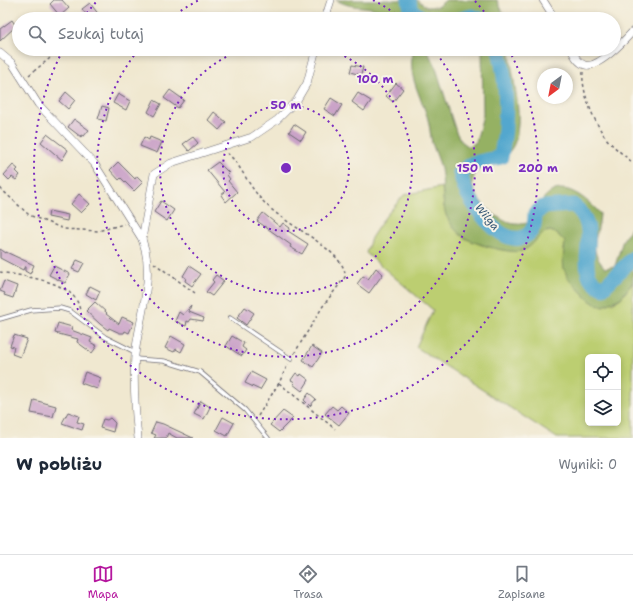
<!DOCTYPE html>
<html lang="pl">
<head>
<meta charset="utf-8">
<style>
	:root { --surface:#fff; --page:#f2f2f3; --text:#1f2937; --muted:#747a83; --line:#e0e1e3; --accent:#b5179e }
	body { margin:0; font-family:"Shantell Sans",sans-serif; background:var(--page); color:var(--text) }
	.controls { position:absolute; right:12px; bottom:12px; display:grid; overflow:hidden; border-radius:6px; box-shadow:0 2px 6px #0003 }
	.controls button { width:36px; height:36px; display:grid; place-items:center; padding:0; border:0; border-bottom:1px solid var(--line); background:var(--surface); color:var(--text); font:20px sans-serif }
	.compass { position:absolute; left:537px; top:68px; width:36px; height:36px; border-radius:50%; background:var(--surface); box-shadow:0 2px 6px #0003; rotate:212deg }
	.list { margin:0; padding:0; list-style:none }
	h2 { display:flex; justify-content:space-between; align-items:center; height:52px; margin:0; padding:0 16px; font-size:17px }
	h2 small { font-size:13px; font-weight:400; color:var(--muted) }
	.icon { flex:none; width:22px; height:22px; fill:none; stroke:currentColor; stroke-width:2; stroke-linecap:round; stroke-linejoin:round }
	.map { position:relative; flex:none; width:633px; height:438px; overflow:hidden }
	.search { position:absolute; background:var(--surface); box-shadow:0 2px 6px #0003; left:12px; right:12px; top:12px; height:44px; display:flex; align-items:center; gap:10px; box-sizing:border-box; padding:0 14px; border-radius:22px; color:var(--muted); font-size:15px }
	.sheet { height:116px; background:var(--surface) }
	nav { display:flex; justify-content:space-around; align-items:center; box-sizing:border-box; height:56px; border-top:1px solid var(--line); background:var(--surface); font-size:11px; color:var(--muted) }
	nav a { display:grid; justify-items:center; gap:2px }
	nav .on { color:var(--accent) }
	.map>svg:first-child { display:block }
	.green { fill:#bcce71; stroke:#6f7856; fill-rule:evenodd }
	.forest { fill:#95b163; stroke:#5c6a4f }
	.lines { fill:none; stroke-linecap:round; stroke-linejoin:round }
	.river { stroke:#52a7ce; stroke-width:15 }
	.building { fill:#caa3c8 }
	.lane-casing { stroke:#6a676f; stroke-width:5 }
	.street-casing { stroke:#6a676f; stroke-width:8 }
	.path { stroke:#6a676f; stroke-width:1.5; stroke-dasharray:3 3; stroke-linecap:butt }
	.lane { stroke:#fff; stroke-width:3.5 }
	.street { stroke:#fff; stroke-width:7 }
	.ring { fill:none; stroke:#7b2cbf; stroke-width:2; stroke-dasharray:2 4 }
	.labels { text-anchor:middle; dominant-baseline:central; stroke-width:4; stroke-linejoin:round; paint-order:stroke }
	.water-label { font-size:11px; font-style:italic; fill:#355776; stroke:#f7f3e8 }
	.centre { fill:#7b2cbf; stroke:#f7f3e8; stroke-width:2 }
	.ring-label { font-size:12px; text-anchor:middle; font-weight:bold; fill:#7b2cbf; stroke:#f7f3e8; stroke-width:4; stroke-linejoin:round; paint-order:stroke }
</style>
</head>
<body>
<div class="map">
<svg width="633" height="438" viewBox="0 0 633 438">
	<rect width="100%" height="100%" fill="#f7f3e8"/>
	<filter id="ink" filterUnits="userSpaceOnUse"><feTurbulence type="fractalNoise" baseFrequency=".025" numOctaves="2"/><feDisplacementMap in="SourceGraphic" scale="8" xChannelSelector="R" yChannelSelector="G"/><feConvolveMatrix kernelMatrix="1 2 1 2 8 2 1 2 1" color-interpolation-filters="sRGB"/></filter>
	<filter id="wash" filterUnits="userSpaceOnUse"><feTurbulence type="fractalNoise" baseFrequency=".012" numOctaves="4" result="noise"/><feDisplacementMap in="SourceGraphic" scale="16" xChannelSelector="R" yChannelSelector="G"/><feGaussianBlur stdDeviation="0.9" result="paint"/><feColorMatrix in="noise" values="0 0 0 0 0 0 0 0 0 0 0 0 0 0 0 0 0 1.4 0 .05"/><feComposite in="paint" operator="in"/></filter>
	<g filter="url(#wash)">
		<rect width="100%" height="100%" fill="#f0e8d0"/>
		<!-- green -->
		<path class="green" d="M442,187L444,206L465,238L482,245L521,251L529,247L541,233L551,231L559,235L565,242L563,260L613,303L621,298L633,282V438H557L416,347L433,310L366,253L371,238L385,217L404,195ZM588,357H618V423H588Z"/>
		<!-- forest -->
		<g class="forest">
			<path d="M336,0H417L427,7H437L446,0H497L506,19H393C370,0 360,13 336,0Z"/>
			<path d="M414,49H426L435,65L456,132L461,141L469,147L476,142L483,115L482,49H510C511,78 522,104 517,134C512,167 479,157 473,179C468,195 497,220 510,223C516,225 522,224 528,223C534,216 537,206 543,199C562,176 585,198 600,213C599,237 586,248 605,268L615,266L623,240L633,225V282L621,298L604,306L595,304L588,299L568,278L564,269L563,260L565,242C542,215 540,246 521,251C509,254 476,244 465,238C457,233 450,224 446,215C441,200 444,184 441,169C439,160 435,152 432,143C430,134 430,125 427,116C420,94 406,73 414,49Z"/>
		</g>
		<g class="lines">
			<!-- river -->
			<g class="river">
				<polyline points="409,0 411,10 424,19"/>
				<polyline points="461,19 472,16 480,19"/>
				<path d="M499,49C505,74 507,100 505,126C505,136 502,147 501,157L473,163L460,173C462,178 463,185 466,191C475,208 501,246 524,237C534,232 535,224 535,214L543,207L573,205C608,230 567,273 603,288L633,258"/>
			</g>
		</g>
		<g id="blocks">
			<!-- building -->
			<g class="building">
				<polygon points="54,0 62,0 69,8 60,16 50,4"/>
				<polygon points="90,3 99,15 94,19 90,19 82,9"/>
				<polygon points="12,20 16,26 0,41 0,29"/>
				<polygon points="352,65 363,67 361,75 350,72"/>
				<polygon points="396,83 403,89 393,102 386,96"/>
				<polygon points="170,90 184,100 178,108 164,98"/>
				<polygon points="66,92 75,100 68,109 59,101"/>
				<polygon points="358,93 371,101 364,111 352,102"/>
				<polygon points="118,94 130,101 126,110 113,103"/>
				<polygon points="331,98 342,105 335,116 324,109"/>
				<polygon points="154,100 161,104 154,116 148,112"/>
				<polygon points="102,106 109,108 106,121 98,119"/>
				<polygon points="214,112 226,122 219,130 208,120"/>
				<polygon points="74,119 89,130 84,136 82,135 81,137 68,127"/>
				<polygon points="294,124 306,132 301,140 289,132"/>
				<polygon points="47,134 68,150 62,160 41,142"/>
				<polygon points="144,137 149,140 150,137 162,142 157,153 140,146"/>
				<polygon points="193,137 198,143 189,151 183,144"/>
				<polygon points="118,162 135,179 137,176 143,182 134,191 121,178 119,180 110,170"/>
				<polygon points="218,162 229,173 227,175 230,179 228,181 237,192 226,202 221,195 225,192 207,170"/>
				<polygon points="13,165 18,169 16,171 20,175 16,180 12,177 9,180 4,175"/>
				<polygon points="79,194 90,204 81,213 71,204"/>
				<polygon points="161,201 174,210 167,221 154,212"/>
				<polygon points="49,211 68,215 67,221 48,217"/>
				<polygon points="263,213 280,227 283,223 290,228 288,231 308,244 302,254 290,247 291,245 257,221"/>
				<polygon points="0,249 6,253 6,252 34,265 30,274 25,271 25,266 23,270 0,258"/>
				<polygon points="77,260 84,263 79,272 72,269"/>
				<polygon points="54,266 70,274 65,283 49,275"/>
				<polygon points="189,266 201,274 192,286 185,281 186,278 183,276"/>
				<polygon points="376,268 383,274 369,293 357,284 363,276 368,279 369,278"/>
				<polygon points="216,275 224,281 212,296 206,292 214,282 212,280"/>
				<polygon points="4,281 17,286 13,298 4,295 5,293 0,291"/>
				<polygon points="90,286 100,291 96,300 86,294"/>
				<polygon points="95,302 107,313 106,314 119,324 122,317 134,322 129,333 125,331 124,333 120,333 109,328 108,330 100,324 86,311"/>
				<polygon points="191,306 189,312 204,318 203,321 191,319 189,322 187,321 186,326 175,321 179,312 183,315"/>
				<polygon points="245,307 254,313 246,325 237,318"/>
				<polygon points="58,323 72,327 71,330 92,338 90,342 97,346 92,353 77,342 78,339 55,333"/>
				<polygon points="14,335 27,339 20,357 12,354 14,347 10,346"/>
				<polygon points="171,336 185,344 181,352 176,349 174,352 165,348"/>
				<polygon points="232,336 244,343 242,347 246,350 242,356 226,346"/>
				<polygon points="312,346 322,353 313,367 303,360"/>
				<polygon points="85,372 101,378 97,389 81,383"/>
				<polygon points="251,372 266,380 260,390 245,383"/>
				<polygon points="296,373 300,376 301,374 309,380 302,391 293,384 295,382 291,380"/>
				<polygon points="309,393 316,399 310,406 304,400"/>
				<polygon points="34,400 56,406 53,417 31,413"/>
				<polygon points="201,401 210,407 204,419 194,414"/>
				<polygon points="332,406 337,410 341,406 349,413 339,425 325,414"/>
				<polygon points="283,411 293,418 279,432 270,425"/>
				<polygon points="68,412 79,416 77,422 84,424 82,430 62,423"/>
				<polygon points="223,417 234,423 227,436 216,430"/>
				<polygon points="110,418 115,423 113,432 100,428 103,419 107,420"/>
				<polygon points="156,422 163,424 193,438 177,438 168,433 166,438 154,438 156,435 151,433"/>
			</g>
		</g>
	</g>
	<g filter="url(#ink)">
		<use href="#blocks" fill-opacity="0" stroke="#6a676f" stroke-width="1"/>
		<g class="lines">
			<defs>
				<g id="lane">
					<polyline points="230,318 291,359"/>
					<polyline points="0,319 31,310 60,308 70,311 105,337 135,352"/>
					<polyline points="135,359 164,361 200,372 245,410 268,438"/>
				</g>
				<g id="street">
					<polyline points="543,0 555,19"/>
					<polyline points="325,19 331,0"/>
					<path d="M571,49C574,55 578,63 585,65C598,69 625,40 633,31"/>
					<path d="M0,53L12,63L38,104L94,163L142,239C156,277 139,317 135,355C133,383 135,410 138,438"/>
					<polyline points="142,239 154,174 171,163 252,137 277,120 297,100 307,83 316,49"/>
				</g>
			</defs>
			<!-- lane casing -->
			<use href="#lane" class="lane-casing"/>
			<!-- street casing -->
			<use href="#street" class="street-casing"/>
			<!-- path -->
			<g class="path">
				<path d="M583,72C581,91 594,122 606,138C613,147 624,155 633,163"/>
				<polyline points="29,75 49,59 56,49"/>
				<path d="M227,153C239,163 245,178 254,190C261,200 270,209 280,216C296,229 348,255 345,277L323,306L294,354"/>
				<polyline points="0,188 29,215 64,229 98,231 124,224"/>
				<polyline points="154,263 195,293"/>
				<path d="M0,272C24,277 78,280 80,312"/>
				<polyline points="279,383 335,429"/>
				<polyline points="258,416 279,383 288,364"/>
			</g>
			<!-- lane -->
			<use href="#lane" class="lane"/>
			<!-- street -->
			<use href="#street" class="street"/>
		</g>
	</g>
	<!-- distance rings -->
	<g class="ring">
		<circle cx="286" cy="168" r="63"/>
		<path d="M328 49A126 126 0 1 1 244 49"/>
		<path d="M171 18A189 189 0 0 1 199 0M373 0A189 189 0 0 1 401 18M433 49A189 189 0 1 1 139 49"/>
		<path d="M83 18A252 252 0 0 1 97 1M475 1A252 252 0 0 1 489 18M509 50A252 252 0 1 1 63 50"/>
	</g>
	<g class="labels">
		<!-- water labels -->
		<g class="water-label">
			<text transform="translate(487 217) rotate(50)">Wilga</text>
		</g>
	</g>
	<circle cx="286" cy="168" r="6" class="centre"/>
	<g class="ring-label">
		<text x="375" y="83">100 m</text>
		<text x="286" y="109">50 m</text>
		<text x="475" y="172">150 m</text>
		<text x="538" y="172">200 m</text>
	</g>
</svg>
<div class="controls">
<button><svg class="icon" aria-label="locate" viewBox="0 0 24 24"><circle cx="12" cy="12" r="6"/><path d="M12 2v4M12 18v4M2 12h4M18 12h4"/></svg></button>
<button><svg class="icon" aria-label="layers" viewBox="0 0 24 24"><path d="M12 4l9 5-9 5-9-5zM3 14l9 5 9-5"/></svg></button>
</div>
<svg class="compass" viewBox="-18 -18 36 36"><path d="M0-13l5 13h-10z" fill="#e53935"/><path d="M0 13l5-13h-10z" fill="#747a83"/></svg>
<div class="search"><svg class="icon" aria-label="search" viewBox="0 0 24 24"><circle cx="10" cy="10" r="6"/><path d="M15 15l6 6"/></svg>Szukaj tutaj</div>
</div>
<section class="sheet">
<h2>W pobliżu<small>Wyniki: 0</small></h2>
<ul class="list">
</ul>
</section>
<nav>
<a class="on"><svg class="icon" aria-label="map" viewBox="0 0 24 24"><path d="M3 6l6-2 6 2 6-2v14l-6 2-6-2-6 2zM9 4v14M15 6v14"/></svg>Mapa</a>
<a><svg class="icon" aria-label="directions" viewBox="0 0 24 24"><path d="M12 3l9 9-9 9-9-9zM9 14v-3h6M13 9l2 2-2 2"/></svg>Trasa</a>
<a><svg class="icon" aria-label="saved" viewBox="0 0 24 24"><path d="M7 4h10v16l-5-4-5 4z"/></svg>Zapisane</a>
</nav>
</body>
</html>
